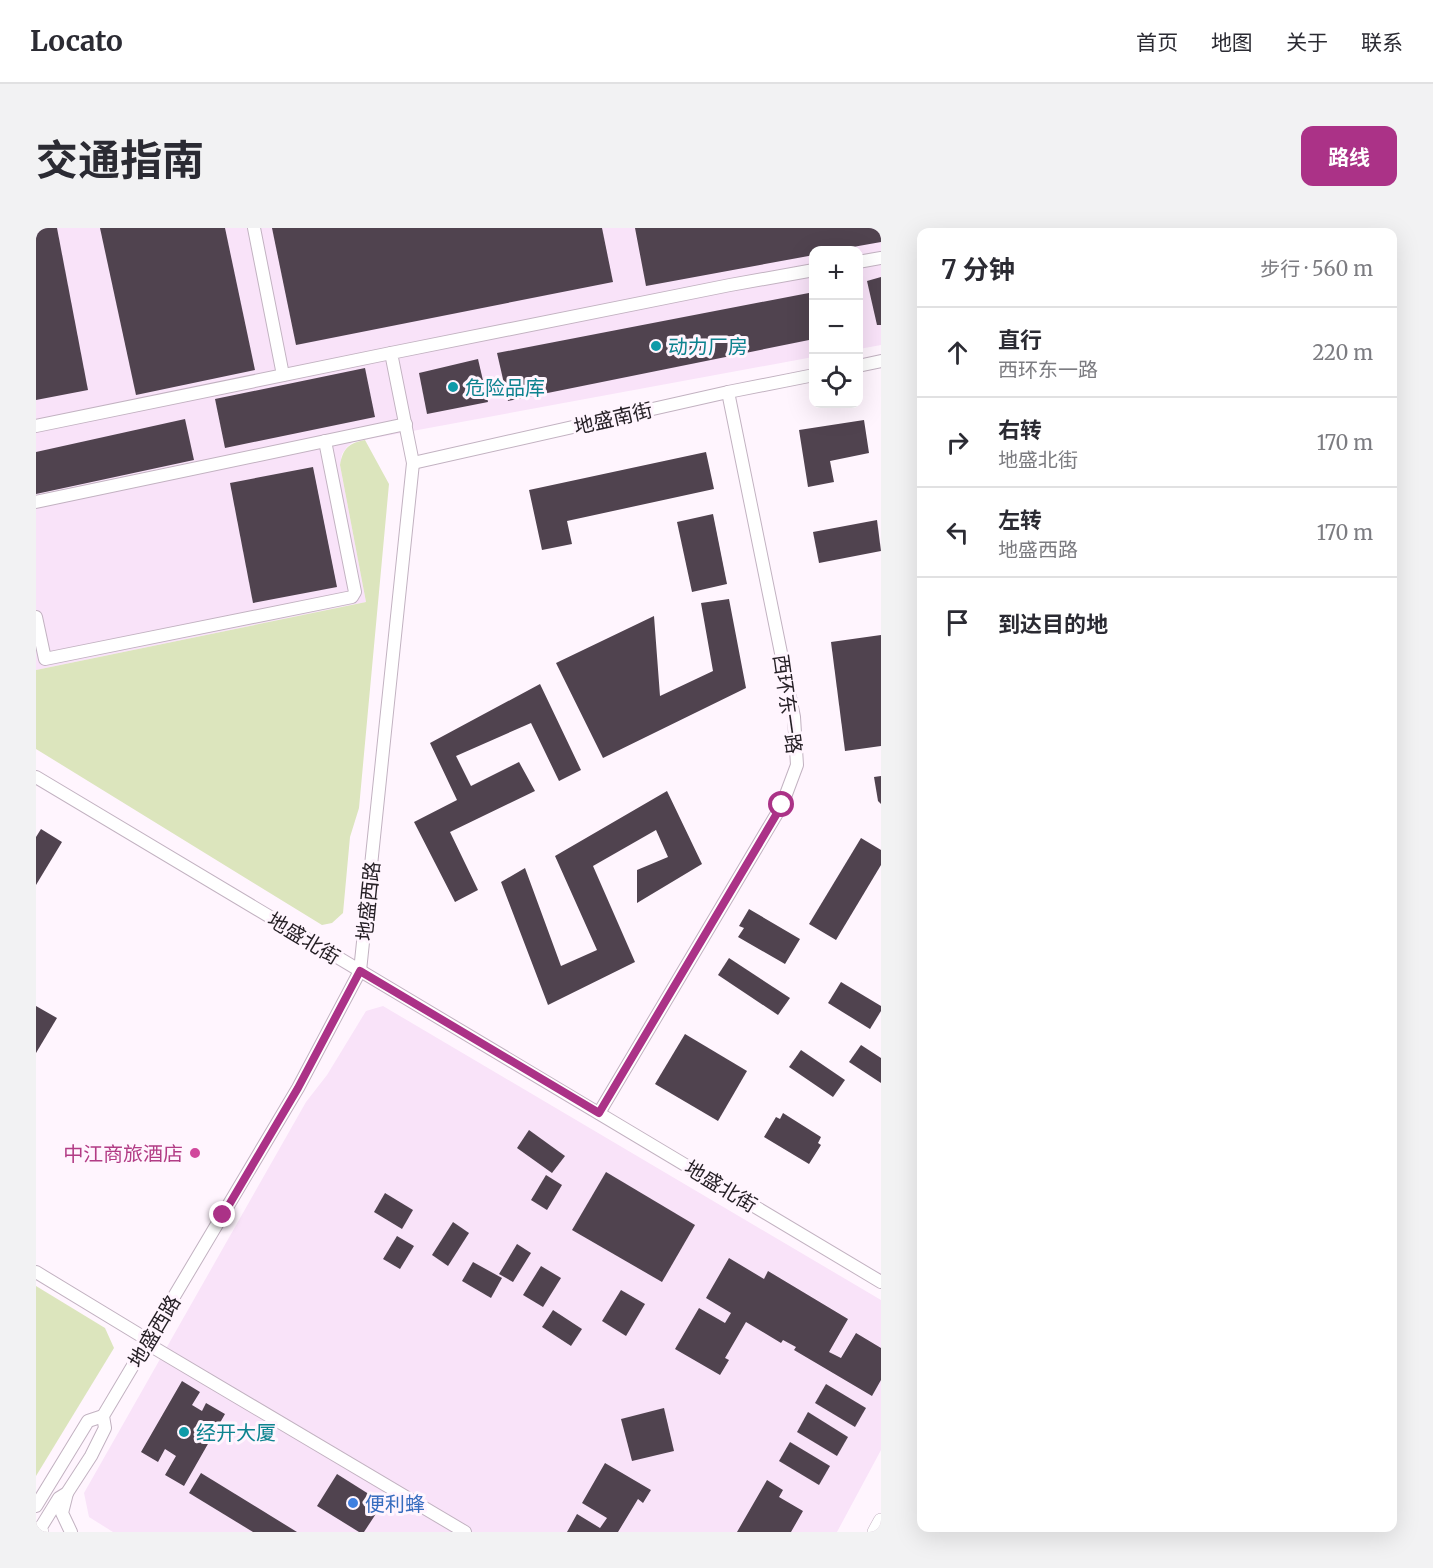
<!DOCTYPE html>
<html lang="zh">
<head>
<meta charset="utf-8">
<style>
	:root { --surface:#fff; --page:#f2f2f3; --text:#2b2b33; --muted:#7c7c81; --line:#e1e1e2; --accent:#ab3287 }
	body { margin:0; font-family:Merriweather,"Noto Sans SC",serif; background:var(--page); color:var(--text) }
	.controls { position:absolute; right:18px; top:18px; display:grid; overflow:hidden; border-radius:12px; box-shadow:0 6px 24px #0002 }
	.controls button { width:54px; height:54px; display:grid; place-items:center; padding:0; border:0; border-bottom:2px solid var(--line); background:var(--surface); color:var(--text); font:30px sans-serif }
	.stop { position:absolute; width:18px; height:18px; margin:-14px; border:4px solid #ab3287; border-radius:50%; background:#fff }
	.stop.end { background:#ab3287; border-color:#fff; box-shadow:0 2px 6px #0008 }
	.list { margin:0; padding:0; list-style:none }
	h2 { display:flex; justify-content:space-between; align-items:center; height:78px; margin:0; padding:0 24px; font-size:26px }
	h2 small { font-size:20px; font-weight:400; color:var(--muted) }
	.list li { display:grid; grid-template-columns:39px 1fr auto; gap:18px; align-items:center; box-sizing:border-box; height:90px; padding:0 24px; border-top:2px solid var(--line) }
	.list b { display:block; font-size:22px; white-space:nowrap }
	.list p { margin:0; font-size:20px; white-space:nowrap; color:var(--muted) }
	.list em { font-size:20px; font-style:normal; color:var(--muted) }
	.icon { flex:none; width:33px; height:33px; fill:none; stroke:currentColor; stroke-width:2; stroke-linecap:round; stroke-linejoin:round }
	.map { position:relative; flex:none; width:845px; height:1304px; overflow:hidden; border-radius:12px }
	header { display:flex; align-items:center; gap:36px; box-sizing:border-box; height:84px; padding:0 30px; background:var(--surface); border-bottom:2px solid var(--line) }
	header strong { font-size:28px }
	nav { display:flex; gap:33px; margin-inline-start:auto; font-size:21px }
	.intro { display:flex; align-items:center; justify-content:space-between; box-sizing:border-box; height:144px; padding:0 36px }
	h1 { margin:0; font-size:42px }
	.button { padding:15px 27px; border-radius:12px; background:var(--accent); color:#fff; font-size:21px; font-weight:700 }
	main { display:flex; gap:36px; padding:0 36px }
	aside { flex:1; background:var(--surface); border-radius:12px; box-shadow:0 6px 24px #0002 }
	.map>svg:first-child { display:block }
	.built { fill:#f9e3f9 }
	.green { fill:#dce5bd }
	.building { fill:#50434f }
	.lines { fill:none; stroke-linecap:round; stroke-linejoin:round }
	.minor-casing { stroke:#c2b2c1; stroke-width:14 }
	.major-casing { stroke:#c2b2c1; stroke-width:16 }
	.minor { stroke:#fff; stroke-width:12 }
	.major { stroke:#fff; stroke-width:15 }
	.route { stroke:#ab3287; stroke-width:8 }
	.culture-dot { fill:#0f9aa8; stroke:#fff5fe; stroke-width:2 }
	.hotel-dot { fill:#d1479c; stroke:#fff5fe; stroke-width:2 }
	.shop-dot { fill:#3f7fe0; stroke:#fff5fe; stroke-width:2 }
	.labels { text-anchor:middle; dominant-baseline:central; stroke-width:6; stroke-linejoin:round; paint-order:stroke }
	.culture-label { font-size:20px; fill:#0d838f; stroke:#fff5fe; text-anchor:start }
	.street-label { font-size:20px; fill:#251f25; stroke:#fff5fe }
	.hotel-label { font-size:20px; fill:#b23c85; stroke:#fff5fe; text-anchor:end }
	.shop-label { font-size:20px; fill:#366cbe; stroke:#fff5fe; text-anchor:start }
</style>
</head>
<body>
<header>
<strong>Locato</strong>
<nav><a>首页</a><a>地图</a><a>关于</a><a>联系</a></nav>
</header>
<div class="intro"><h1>交通指南</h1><a class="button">路线</a></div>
<main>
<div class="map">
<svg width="845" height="1304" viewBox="0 0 845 1304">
	<rect width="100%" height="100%" fill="#fff5fe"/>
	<!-- built -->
	<g class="built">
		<polygon points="0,0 845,0 845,117 823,121 822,22 778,22 777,129 371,204 317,214 311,219 306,226 304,237 330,374 0,442"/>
		<polygon points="347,778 845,1072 845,1222 801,1304 77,1304 53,1289 48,1265 270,874 291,847 330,783"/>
	</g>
	<!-- green -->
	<g class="green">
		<path d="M329,212L353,256L323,580L314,609L307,685L296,695L286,697L0,521V442L330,374L304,237C307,220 313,215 329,212Z"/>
		<polygon points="0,1058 69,1100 78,1120 0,1248"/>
	</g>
	<!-- building -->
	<g class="building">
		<polygon points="0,0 21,0 52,162 0,172"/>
		<polygon points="64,0 189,0 219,142 100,167"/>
		<polygon points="236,0 566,0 577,54 260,117"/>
		<polygon points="599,0 845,0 845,14 800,22 778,22 778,27 610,58"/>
		<polygon points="845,49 845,97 841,97 831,53"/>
		<polygon points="778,64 778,111 472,173 461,125"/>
		<polygon points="442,131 452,174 391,186 383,145"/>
		<polygon points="329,140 339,189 189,220 179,171"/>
		<polygon points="149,191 158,232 0,266 0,224"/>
		<polygon points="828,192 833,225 794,233 798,254 772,259 763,202"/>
		<polygon points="670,224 678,261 531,293 536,316 506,322 493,262"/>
		<polygon points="277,239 301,359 217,375 194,255"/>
		<polygon points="677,286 691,356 656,364 641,294"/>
		<polygon points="841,292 845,323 783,335 777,304"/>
		<polygon points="693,371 710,460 567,530 520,435 618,388 624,468 677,443 665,375"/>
		<polygon points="845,407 845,518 809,523 795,414"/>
		<polygon points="504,456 545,542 523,553 495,495 420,528 435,558 483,534 499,563 414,604 442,662 419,674 378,594 421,572 394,515"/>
		<polygon points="845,548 845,576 842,573 838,549"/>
		<polygon points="631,563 666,636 601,675 601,642 632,629 620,602 557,638 599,734 512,777 465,654 489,640 525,738 561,722 519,628"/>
		<polygon points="5,601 26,614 0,657 0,609"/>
		<polygon points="825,610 845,622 845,637 800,712 773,696"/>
		<polygon points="713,681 764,711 749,736 702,709 708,700 703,698"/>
		<polygon points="693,730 754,770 742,787 682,747"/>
		<polygon points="805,754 845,778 845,783 834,801 792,775"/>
		<polygon points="0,778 21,790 0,825"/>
		<polygon points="649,806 711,843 682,893 619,856"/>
		<polygon points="825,817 845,830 845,855 813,834"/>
		<polygon points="765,822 809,852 797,869 753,839"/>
		<polygon points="747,885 785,909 782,915 785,917 773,936 728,909 740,889 744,891"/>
		<polygon points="493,902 529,928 516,945 481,920"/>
		<polygon points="570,944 659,997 626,1054 536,1002"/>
		<polygon points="510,947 526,957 511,982 495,972"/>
		<polygon points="349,965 377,982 366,1001 338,984"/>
		<polygon points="417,994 433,1005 412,1038 396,1027"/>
		<polygon points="361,1008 378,1018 364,1041 347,1031"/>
		<polygon points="481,1016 495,1025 477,1054 463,1046"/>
		<polygon points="693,1030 728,1051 732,1043 812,1091 793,1124 805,1130 820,1105 845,1120 845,1152 836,1168 758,1122 760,1119 747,1112 745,1115 710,1094 689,1130 693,1132 684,1147 639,1121 663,1080 689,1095 695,1085 670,1070"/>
		<polygon points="437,1034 466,1050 455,1070 426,1053"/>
		<polygon points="505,1038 525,1050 507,1079 487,1067"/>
		<polygon points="585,1062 609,1076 590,1108 566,1093"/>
		<polygon points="517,1082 546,1101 535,1118 506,1099"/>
		<polygon points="146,1153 164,1164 156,1177 166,1183 170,1175 189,1186 148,1258 129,1247 140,1228 129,1221 122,1234 105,1224"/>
		<polygon points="790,1156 830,1180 819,1199 779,1175"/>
		<polygon points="628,1180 638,1223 596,1233 585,1191"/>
		<polygon points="772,1184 812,1209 801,1228 761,1204"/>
		<polygon points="754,1214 794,1238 783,1257 743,1233"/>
		<polygon points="569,1235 615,1262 607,1275 602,1271 582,1304 531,1304 541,1286 564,1300 571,1290 546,1275"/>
		<polygon points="165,1245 261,1304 217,1304 153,1265"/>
		<polygon points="301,1246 347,1275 328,1304 323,1304 281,1278"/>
		<polygon points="731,1252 747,1262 743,1269 767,1283 755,1304 701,1304"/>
	</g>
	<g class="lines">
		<defs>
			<g id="minor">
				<polyline points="218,0 247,147"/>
				<polyline points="822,34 845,30"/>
				<polyline points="822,138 845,133"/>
				<polyline points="0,198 355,125"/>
				<polyline points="377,235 692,164 778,147"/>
				<polyline points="0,274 370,196"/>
				<polyline points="0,389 9,431 316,369 319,364 289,213"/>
				<polyline points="0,549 845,1054"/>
				<polyline points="563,885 746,577 761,537 758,489 692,164"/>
				<polyline points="0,1044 112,1112"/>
				<polyline points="110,1115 429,1304"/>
				<polyline points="31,1265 26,1285 35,1304"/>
				<polyline points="0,1278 52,1193 67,1188"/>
				<polyline points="2,1304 23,1270 31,1265 55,1228 69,1200 67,1188 262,860 324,743 377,235 355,125 694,57 778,42"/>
			</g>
			<g id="major">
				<polyline points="0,1301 5,1304"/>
				<polyline points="839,1304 845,1293"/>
			</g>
		</defs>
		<!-- minor casing -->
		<use href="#minor" class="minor-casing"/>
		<!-- major casing -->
		<use href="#major" class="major-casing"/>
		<!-- minor -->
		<use href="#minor" class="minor"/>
		<!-- major -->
		<use href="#major" class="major"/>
	</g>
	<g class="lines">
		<!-- route -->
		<polyline class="route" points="187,987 262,860 324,743 563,885 746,577"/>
	</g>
	<!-- markers -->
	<g class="culture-dot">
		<circle cx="620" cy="118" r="6"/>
		<circle cx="417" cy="159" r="6"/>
		<circle cx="148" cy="1204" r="6"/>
	</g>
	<circle class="hotel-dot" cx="159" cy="925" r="6"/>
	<circle class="shop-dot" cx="317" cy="1275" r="6"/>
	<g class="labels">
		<!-- culture labels -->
		<g class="culture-label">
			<text x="632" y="118">动力厂房</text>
			<text x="429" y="159">危险品库</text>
			<text x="160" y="1204">经开大厦</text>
		</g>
		<!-- street labels -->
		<g class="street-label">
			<text transform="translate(577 190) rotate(-13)">地盛南街</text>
			<text transform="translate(752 476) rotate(82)">西环东一路</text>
			<text transform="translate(332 673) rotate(-84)">地盛西路</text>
			<text transform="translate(268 710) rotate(31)">地盛北街</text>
			<text transform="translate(685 958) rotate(31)">地盛北街</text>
			<text transform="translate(118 1103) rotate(-59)">地盛西路</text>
		</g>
		<!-- hotel labels -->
		<g class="hotel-label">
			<text x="147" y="925">中江商旅酒店</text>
		</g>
		<!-- shop labels -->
		<g class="shop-label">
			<text x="329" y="1275">便利蜂</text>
		</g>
	</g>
</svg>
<div class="controls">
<button>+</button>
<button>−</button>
<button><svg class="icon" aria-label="locate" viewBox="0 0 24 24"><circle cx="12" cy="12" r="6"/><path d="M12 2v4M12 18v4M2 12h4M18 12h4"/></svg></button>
</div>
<div class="stop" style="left:746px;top:577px"></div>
<div class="stop end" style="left:187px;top:987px"></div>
</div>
<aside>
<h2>7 分钟<small>步行 · 560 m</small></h2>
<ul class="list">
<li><svg class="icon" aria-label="ahead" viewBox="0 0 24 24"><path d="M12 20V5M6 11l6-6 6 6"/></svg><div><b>直行</b><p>西环东一路</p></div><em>220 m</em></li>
<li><svg class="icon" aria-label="right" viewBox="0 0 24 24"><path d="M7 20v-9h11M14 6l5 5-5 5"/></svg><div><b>右转</b><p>地盛北街</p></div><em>170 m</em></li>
<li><svg class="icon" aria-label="left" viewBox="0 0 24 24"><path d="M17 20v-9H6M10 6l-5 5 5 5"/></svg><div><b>左转</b><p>地盛西路</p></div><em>170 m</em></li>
<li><svg class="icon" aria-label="arrive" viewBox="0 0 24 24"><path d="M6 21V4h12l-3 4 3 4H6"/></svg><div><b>到达目的地</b></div></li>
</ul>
</aside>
</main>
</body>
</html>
